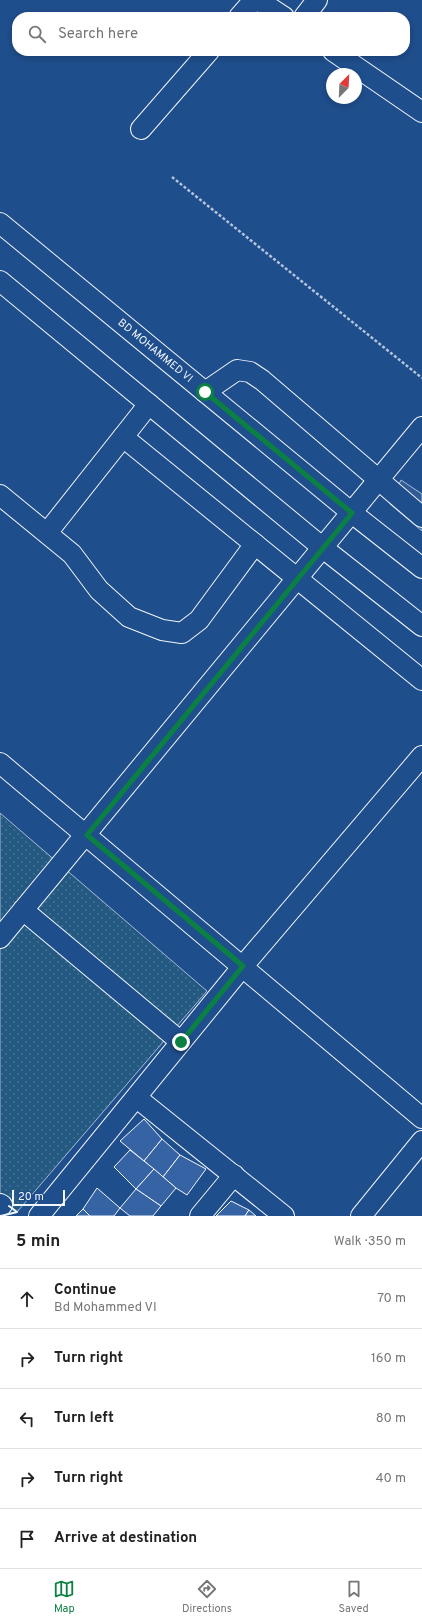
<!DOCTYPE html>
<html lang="en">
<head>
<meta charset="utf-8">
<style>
	:root { --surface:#fff; --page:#f2f2f2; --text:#222; --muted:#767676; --line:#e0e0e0; --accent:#0b8043 }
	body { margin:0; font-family:Overpass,sans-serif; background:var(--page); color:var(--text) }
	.compass { position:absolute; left:326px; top:68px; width:36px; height:36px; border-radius:50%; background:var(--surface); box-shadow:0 2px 6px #0003; rotate:24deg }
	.scale { position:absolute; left:12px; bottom:10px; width:53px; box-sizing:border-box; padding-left:4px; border:2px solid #f2f6ff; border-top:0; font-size:11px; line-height:14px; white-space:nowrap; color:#f2f6ff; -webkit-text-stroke:3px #1f4e8c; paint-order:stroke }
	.stop { position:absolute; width:12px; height:12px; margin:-9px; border:3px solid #0b8043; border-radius:50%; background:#fff }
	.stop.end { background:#0b8043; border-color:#fff; box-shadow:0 1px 4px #0008 }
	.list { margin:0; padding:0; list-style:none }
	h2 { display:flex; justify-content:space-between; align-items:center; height:52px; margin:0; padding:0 16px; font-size:17px }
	h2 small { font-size:13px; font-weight:400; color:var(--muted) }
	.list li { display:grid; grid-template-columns:26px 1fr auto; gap:12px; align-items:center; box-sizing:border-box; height:60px; padding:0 16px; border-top:1px solid var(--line) }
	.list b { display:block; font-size:15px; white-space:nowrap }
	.list p { margin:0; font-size:13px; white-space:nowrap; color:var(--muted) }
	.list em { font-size:13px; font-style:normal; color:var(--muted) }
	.icon { flex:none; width:22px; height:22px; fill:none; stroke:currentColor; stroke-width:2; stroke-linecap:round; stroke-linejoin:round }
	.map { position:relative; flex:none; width:422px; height:1216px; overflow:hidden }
	.search { position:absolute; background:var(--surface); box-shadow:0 2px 6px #0003; left:12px; right:12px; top:12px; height:44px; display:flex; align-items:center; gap:10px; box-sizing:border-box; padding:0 14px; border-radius:16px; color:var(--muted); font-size:15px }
	.sheet { height:352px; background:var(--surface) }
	nav { display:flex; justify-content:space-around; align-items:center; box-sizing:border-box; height:56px; border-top:1px solid var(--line); background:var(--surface); font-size:11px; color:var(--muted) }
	nav a { display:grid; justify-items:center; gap:2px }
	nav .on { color:var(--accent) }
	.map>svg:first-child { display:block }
	.park { fill:url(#park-dots); stroke:#a8bbd7 }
	.parking { fill:#305b95; stroke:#a8bbd7 }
	.building { fill:#3563a3; stroke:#f2f6ff }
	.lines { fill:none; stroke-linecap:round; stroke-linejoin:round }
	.minor-casing { stroke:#f2f6ff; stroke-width:22 }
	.path { stroke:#b3c4dc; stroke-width:2.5; stroke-dasharray:3 2; stroke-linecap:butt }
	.minor { stroke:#1f4e8c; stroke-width:20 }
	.wall { stroke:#f2f6ff; stroke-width:2 }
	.route { stroke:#0b8043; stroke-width:5 }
	.labels { text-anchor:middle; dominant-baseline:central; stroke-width:3; stroke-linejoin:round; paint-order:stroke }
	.street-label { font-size:11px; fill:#f2f6ff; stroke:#1f4e8c }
</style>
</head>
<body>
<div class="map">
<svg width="422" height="1216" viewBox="0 0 422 1216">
	<defs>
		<pattern id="park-dots" width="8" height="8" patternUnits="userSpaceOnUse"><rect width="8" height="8" fill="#245a82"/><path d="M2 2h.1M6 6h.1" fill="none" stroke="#447295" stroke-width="1.8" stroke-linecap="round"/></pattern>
	</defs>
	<rect width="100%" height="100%" fill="#1f4e8c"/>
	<!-- park -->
	<polygon class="park" points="0,813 207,991 17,1212 0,1198"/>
	<!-- parking -->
	<polygon class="parking" points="401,480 422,494 422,531 390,504"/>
	<!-- building -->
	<g class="building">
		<polygon points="144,1119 162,1139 144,1161 120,1141"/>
		<polygon points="162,1139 180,1155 163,1177 144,1161"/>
		<polygon points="130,1150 154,1169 136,1189 114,1167"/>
		<polygon points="180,1155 206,1169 187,1195 176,1188 163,1177"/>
		<polygon points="154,1169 176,1188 161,1206 136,1189"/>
		<polygon points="97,1188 120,1208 114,1216 90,1216 83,1209"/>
		<polygon points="136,1189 161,1206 153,1216 130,1216 120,1208"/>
		<polygon points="231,1201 249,1210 245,1216 216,1216"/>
		<polygon points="83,1209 90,1216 76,1216"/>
		<polygon points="249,1210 256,1216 245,1216"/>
	</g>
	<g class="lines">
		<defs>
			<g id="minor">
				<polyline points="258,0 284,17"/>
				<polyline points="239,17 254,0"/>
				<polyline points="304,17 317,0"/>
				<polyline points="333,51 422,112"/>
				<polyline points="141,129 209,51"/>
				<path id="s1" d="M0,223L352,513L422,568"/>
				<polyline points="0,281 323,548 422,626"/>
				<polyline points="205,392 237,370 250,372 262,380 422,517"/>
				<polyline points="123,437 422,680"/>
				<polyline points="0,495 72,554 99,590 129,617 162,630 182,633 199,620 255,544"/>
				<polyline points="47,533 149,404"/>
				<polyline points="0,763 422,1118"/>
				<polyline points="23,910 181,1042"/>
				<polyline points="0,938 422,427"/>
				<polyline points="137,1098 284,1216"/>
				<polyline points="0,1204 2,1205"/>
				<polyline points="39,1216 243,966 422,756"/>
				<polyline points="200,1216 234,1175"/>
				<polyline points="361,1216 422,1141"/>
			</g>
		</defs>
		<!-- minor casing -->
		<use href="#minor" class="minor-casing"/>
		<!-- path -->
		<polyline class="path" points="172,177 422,378"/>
		<!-- minor -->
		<use href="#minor" class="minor"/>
		<!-- wall -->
		<polyline class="wall" points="1,1216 17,1212 9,1206"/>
	</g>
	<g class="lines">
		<!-- route -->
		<polyline class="route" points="181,1042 243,966 87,835 352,513 205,392"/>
	</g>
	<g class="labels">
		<!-- street labels -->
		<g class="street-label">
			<text stroke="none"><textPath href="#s1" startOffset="201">BD MOHAMMED VI</textPath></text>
		</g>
	</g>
</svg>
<svg class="compass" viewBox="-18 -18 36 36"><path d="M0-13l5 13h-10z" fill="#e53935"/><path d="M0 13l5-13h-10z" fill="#767676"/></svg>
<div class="scale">20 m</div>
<div class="stop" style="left:205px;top:392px"></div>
<div class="stop end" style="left:181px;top:1042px"></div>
<div class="search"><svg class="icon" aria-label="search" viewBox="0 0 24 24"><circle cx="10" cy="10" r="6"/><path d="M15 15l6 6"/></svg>Search here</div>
</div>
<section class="sheet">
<h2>5 min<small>Walk · 350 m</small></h2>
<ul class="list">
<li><svg class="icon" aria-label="ahead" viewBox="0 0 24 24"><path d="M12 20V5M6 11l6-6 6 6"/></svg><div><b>Continue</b><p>Bd Mohammed VI</p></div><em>70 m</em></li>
<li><svg class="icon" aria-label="right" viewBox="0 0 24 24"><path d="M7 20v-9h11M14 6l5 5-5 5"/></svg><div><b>Turn right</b></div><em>160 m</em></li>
<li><svg class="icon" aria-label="left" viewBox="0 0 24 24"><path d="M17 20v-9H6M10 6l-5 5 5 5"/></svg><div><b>Turn left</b></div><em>80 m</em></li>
<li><svg class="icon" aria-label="right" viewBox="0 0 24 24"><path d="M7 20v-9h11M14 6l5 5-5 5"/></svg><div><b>Turn right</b></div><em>40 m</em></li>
<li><svg class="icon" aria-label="arrive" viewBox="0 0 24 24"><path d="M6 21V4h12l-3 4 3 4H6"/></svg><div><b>Arrive at destination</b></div></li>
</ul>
</section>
<nav>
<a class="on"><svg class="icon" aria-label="map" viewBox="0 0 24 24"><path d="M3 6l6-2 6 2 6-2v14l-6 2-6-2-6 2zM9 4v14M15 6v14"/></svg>Map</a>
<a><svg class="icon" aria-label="directions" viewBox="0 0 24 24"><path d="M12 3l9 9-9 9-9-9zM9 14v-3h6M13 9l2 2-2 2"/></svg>Directions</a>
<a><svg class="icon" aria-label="saved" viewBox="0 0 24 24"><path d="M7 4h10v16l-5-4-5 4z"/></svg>Saved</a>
</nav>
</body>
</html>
